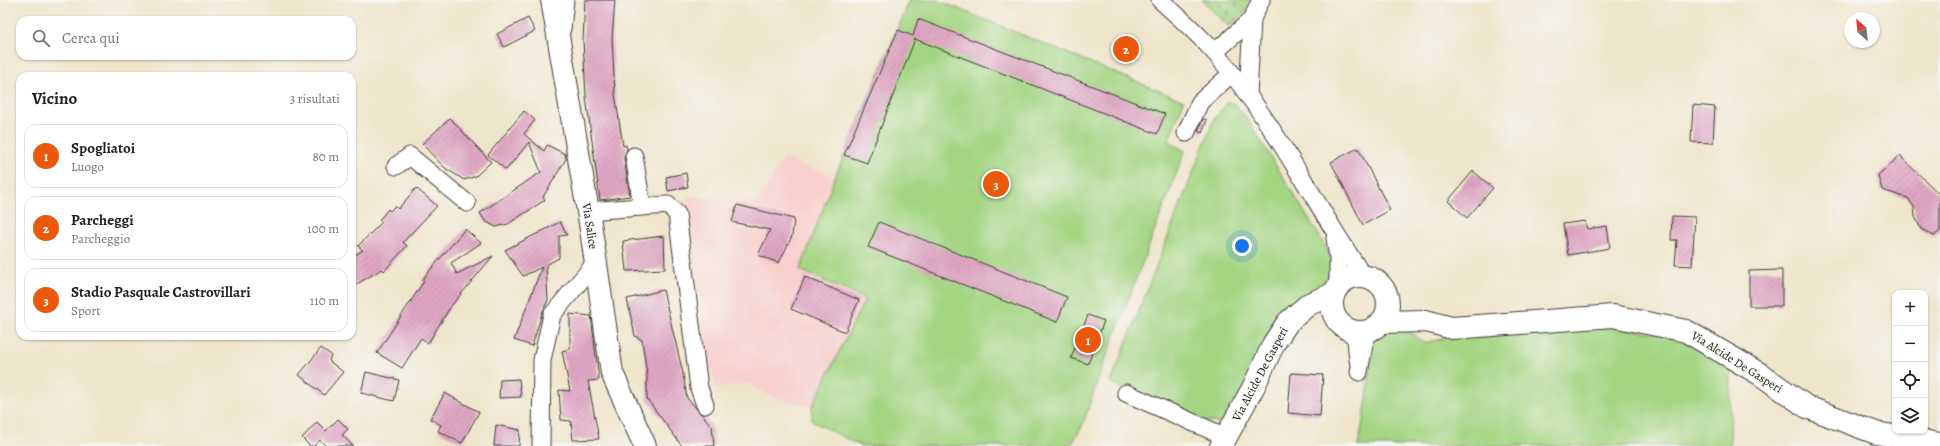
<!DOCTYPE html>
<html lang="it">
<head>
<meta charset="utf-8">
<style>
	:root { --surface:#fff; --page:#f2f2f2; --text:#202124; --muted:#757577; --line:#e0e0e0; --accent:#ea580c }
	body { margin:0; font-family:Alegreya,serif; background:var(--page); color:var(--text) }
	.controls { position:absolute; right:12px; bottom:12px; display:grid; overflow:hidden; border-radius:8px; box-shadow:0 1px 3px #0004 }
	.controls button { width:36px; height:36px; display:grid; place-items:center; padding:0; border:0; border-bottom:1px solid var(--line); background:var(--surface); color:var(--text); font:20px sans-serif }
	.compass { position:absolute; left:1844px; top:12px; width:36px; height:36px; border-radius:50%; background:var(--surface); box-shadow:0 1px 3px #0004; rotate:333deg }
	.you { position:absolute; left:1242px; top:246px; width:14px; height:14px; margin:-10px; border:3px solid #fff; border-radius:50%; background:#1a73e8; box-shadow:0 0 0 6px #1a73e833 }
	.badge { display:grid; place-items:center; width:26px; height:26px; border-radius:50%; background:var(--accent); color:#fff; font-size:13px; font-weight:700 }
	.pin { position:absolute; translate:-50% -50%; border:2px solid #fff; box-shadow:0 1px 4px #0006 }
	.list { margin:0; padding:0; list-style:none }
	h2 { display:flex; justify-content:space-between; align-items:center; height:52px; margin:0; padding:0 16px; font-size:17px }
	h2 small { font-size:13px; font-weight:400; color:var(--muted) }
	.list li { display:grid; grid-template-columns:26px 1fr auto; gap:12px; align-items:center; box-sizing:border-box; height:64px; margin:0 8px 8px; padding:0 8px; border:1px solid var(--line); border-radius:12px }
	.list b { display:block; font-size:15px; white-space:nowrap }
	.list p { margin:0; font-size:13px; white-space:nowrap; color:var(--muted) }
	.list em { font-size:13px; font-style:normal; color:var(--muted) }
	.icon { flex:none; width:22px; height:22px; fill:none; stroke:currentColor; stroke-width:2; stroke-linecap:round; stroke-linejoin:round }
	.map { position:relative; flex:none; width:1940px; height:446px; overflow:hidden }
	.search { position:absolute; background:var(--surface); box-shadow:0 1px 3px #0004; left:16px; top:16px; width:340px; height:44px; display:flex; align-items:center; gap:10px; box-sizing:border-box; padding:0 14px; border-radius:12px; color:var(--muted); font-size:15px }
	.panel { position:absolute; background:var(--surface); box-shadow:0 1px 3px #0004; left:16px; top:72px; width:340px; height:268px; border-radius:12px }
	.map>svg:first-child { display:block }
	.built { fill:#f7d0cc }
	.green { fill:#a4d583; stroke:#607850 }
	.cemetery { fill:url(#cemetery-stones); stroke:#607850 }
	.building { fill:url(#building-hatch) }
	.lines { fill:none; stroke-linecap:round; stroke-linejoin:round }
	.minor-casing { stroke:#3c3a36; stroke-width:19 }
	.secondary-casing { stroke:#3c3a36; stroke-width:24 }
	.minor { stroke:#fff; stroke-width:17 }
	.secondary { stroke:#fff; stroke-width:22 }
	.labels { text-anchor:middle; dominant-baseline:central; stroke-width:3; stroke-linejoin:round; paint-order:stroke }
	.street-label { font-size:12px; fill:#1c1c1c; stroke:#f6f6f2 }
</style>
</head>
<body>
<div class="map">
<svg width="1940" height="446" viewBox="0 0 1940 446">
	<defs>
		<pattern id="cemetery-stones" width="16" height="16" patternUnits="userSpaceOnUse"><rect width="16" height="16" fill="#a4d583"/><path d="M2 7V4a2 2 0 0 1 4 0v3zM10 15v-3a2 2 0 0 1 4 0v3z" fill="#8db671"/></pattern>
		<pattern id="building-hatch" width="6" height="6" patternUnits="userSpaceOnUse"><rect width="6" height="6" fill="#dfa6c2"/><path d="M-1 1l2-2M0 6l6-6M5 7l2-2" fill="none" stroke="#bf8ea6"/></pattern>
	</defs>
	<rect width="100%" height="100%" fill="#f6f6f2"/>
	<filter id="ink" filterUnits="userSpaceOnUse"><feTurbulence type="fractalNoise" baseFrequency=".025" numOctaves="2"/><feDisplacementMap in="SourceGraphic" scale="8" xChannelSelector="R" yChannelSelector="G"/><feConvolveMatrix kernelMatrix="1 2 1 2 8 2 1 2 1" color-interpolation-filters="sRGB"/></filter>
	<filter id="wash" filterUnits="userSpaceOnUse"><feTurbulence type="fractalNoise" baseFrequency=".012" numOctaves="4" result="noise"/><feDisplacementMap in="SourceGraphic" scale="16" xChannelSelector="R" yChannelSelector="G"/><feGaussianBlur stdDeviation="0.9" result="paint"/><feColorMatrix in="noise" values="0 0 0 0 0 0 0 0 0 0 0 0 0 0 0 0 0 1.4 0 .05"/><feComposite in="paint" operator="in"/></filter>
	<g filter="url(#wash)">
		<rect width="100%" height="100%" fill="#efe5cb"/>
		<!-- built -->
		<polygon class="built" points="784,158 835,177 800,270 865,299 812,407 775,398 748,384 715,388 701,321 708,303 703,301 696,289 685,213 687,196 756,202"/>
		<!-- green -->
		<g class="green">
			<polygon points="910,0 937,0 1184,101 1168,141 1185,151 1101,371 1081,429 1070,446 861,446 812,421 812,407 865,299 800,270 835,177"/>
			<polygon points="1228,102 1235,104 1248,120 1329,252 1332,262 1328,283 1320,292 1225,424 1203,421 1148,396 1120,388 1111,382 1214,119"/>
			<polygon points="1391,326 1412,333 1424,343 1460,335 1602,326 1670,335 1731,363 1730,446 1358,446 1367,400 1373,338 1380,329"/>
		</g>
		<!-- cemetery -->
		<polygon class="cemetery" points="1202,0 1252,0 1249,8 1229,27"/>
		<g id="blocks">
			<!-- building -->
			<g class="building">
				<polygon points="585,0 615,0 612,39 615,94 623,146 626,145 627,149 624,158 630,196 600,200 586,97 583,40"/>
				<polygon points="528,18 535,31 504,47 497,34"/>
				<polygon points="918,19 1165,114 1157,134 915,39 867,163 844,155 898,30 913,36"/>
				<polygon points="1693,105 1715,107 1713,143 1691,142"/>
				<polygon points="524,111 535,120 524,134 544,151 547,145 565,154 566,159 543,197 545,200 508,224 496,227 485,221 480,213 541,172 529,142 506,170 488,155"/>
				<polygon points="450,118 491,162 476,176 464,180 445,168 422,144"/>
				<polygon points="1203,119 1207,120 1202,133 1198,131"/>
				<polygon points="1358,148 1390,210 1363,225 1331,162"/>
				<polygon points="1900,156 1940,195 1940,231 1934,236 1921,229 1915,217 1914,207 1908,198 1882,190 1878,175"/>
				<polygon points="1473,171 1493,188 1467,218 1448,201"/>
				<polygon points="686,173 688,187 668,191 666,177"/>
				<polygon points="416,188 437,206 403,242 407,246 384,271 382,269 352,287 352,257 363,250 358,246 382,222 379,220 388,209 390,211 395,206 398,209"/>
				<polygon points="737,205 794,219 792,236 779,263 758,255 770,230 732,222"/>
				<polygon points="1672,216 1695,217 1692,266 1675,265 1677,240 1671,240"/>
				<polygon points="1585,221 1587,229 1607,226 1610,248 1568,255 1563,224"/>
				<polygon points="560,222 567,235 559,236 559,258 546,265 548,300 542,313 532,346 514,340 542,267 523,276 505,250"/>
				<polygon points="879,222 1067,297 1057,322 868,247"/>
				<polygon points="465,229 481,243 451,263 457,274 493,256 451,306 428,343 421,338 402,368 377,353 424,281 422,280"/>
				<polygon points="664,236 665,269 626,271 623,241"/>
				<polygon points="1782,270 1782,306 1749,306 1749,271"/>
				<polygon points="805,277 859,300 845,332 791,309"/>
				<polygon points="663,290 682,369 687,398 712,426 714,446 682,446 647,399 647,374 642,340 635,336 627,299"/>
				<polygon points="570,314 591,316 599,380 588,381 599,439 573,440 571,421 561,420 559,390 570,391 562,351 570,349"/>
				<polygon points="1088,315 1104,321 1088,364 1071,358"/>
				<polygon points="321,348 331,355 329,361 343,372 324,395 299,375"/>
				<polygon points="366,372 399,380 394,401 361,393"/>
				<polygon points="1291,373 1323,375 1320,416 1288,413"/>
				<polygon points="519,379 521,397 499,398 500,380"/>
				<polygon points="445,393 479,412 462,443 438,431 441,425 430,419"/>
				<polygon points="338,419 348,429 342,435 353,446 326,446 320,440 314,446 310,446 302,438 317,422 326,431"/>
				<polygon points="496,425 520,430 519,446 494,446"/>
			</g>
		</g>
	</g>
	<g filter="url(#ink)">
		<use href="#blocks" fill-opacity="0" stroke="#3c3a36" stroke-width="1"/>
		<g class="lines">
			<defs>
				<g id="minor">
					<path d="M1160,0C1179,17 1199,34 1215,53C1273,120 1314,202 1363,276"/>
					<polyline points="1252,19 1261,0"/>
					<polyline points="562,29 565,0"/>
					<polyline points="1215,52 1252,19 1248,96"/>
					<polyline points="1186,133 1200,102 1231,74"/>
					<polyline points="634,156 642,206"/>
					<polyline points="396,166 410,156 467,203"/>
					<polyline points="588,211 668,205 677,214 699,388 705,405"/>
					<polyline points="1335,238 1338,258 1338,286"/>
					<polyline points="1351,331 1356,340 1358,360"/>
					<polyline points="1359,372 1365,340 1370,331"/>
					<polyline points="1126,393 1226,437"/>
					<polyline points="541,446 542,360 552,315 596,262"/>
				</g>
				<g id="secondary">
					<polyline points="552,0 590,223 612,373 645,446"/>
					<circle cx="1360" cy="304" r="28"/>
					<polyline points="1382,322 1426,321 1452,328 1613,316 1686,331 1760,374 1807,407 1876,433 1940,444"/>
					<polyline points="1221,446 1254,386 1274,343 1288,322 1309,304 1333,294"/>
				</g>
			</defs>
			<!-- minor casing -->
			<use href="#minor" class="minor-casing"/>
			<!-- secondary casing -->
			<use href="#secondary" class="secondary-casing"/>
			<!-- minor -->
			<use href="#minor" class="minor"/>
			<!-- secondary -->
			<use href="#secondary" class="secondary"/>
		</g>
	</g>
	<g class="labels">
		<!-- street labels -->
		<g class="street-label">
			<text transform="translate(590 226) rotate(81)">Via Salice</text>
			<text transform="translate(1737 362) rotate(32)">Via Alcide De Gasperi</text>
			<text transform="translate(1260 374) rotate(-62)">Via Alcide De Gasperi</text>
		</g>
	</g>
</svg>
<div class="controls">
<button>+</button>
<button>−</button>
<button><svg class="icon" aria-label="locate" viewBox="0 0 24 24"><circle cx="12" cy="12" r="6"/><path d="M12 2v4M12 18v4M2 12h4M18 12h4"/></svg></button>
<button><svg class="icon" aria-label="layers" viewBox="0 0 24 24"><path d="M12 4l9 5-9 5-9-5zM3 14l9 5 9-5"/></svg></button>
</div>
<svg class="compass" viewBox="-18 -18 36 36"><path d="M0-13l5 13h-10z" fill="#e53935"/><path d="M0 13l5-13h-10z" fill="#757577"/></svg>
<div class="you"></div>
<div class="pin badge" style="left:1088px;top:340px">1</div>
<div class="pin badge" style="left:1126px;top:49px">2</div>
<div class="pin badge" style="left:996px;top:184px">3</div>
<div class="search"><svg class="icon" aria-label="search" viewBox="0 0 24 24"><circle cx="10" cy="10" r="6"/><path d="M15 15l6 6"/></svg>Cerca qui</div>
<section class="panel">
<h2>Vicino<small>3 risultati</small></h2>
<ul class="list">
<li><span class="badge">1</span><div><b>Spogliatoi</b><p>Luogo</p></div><em>80 m</em></li>
<li><span class="badge">2</span><div><b>Parcheggi</b><p>Parcheggio</p></div><em>100 m</em></li>
<li><span class="badge">3</span><div><b>Stadio Pasquale Castrovillari</b><p>Sport</p></div><em>110 m</em></li>
</ul>
</section>
</div>
</body>
</html>
